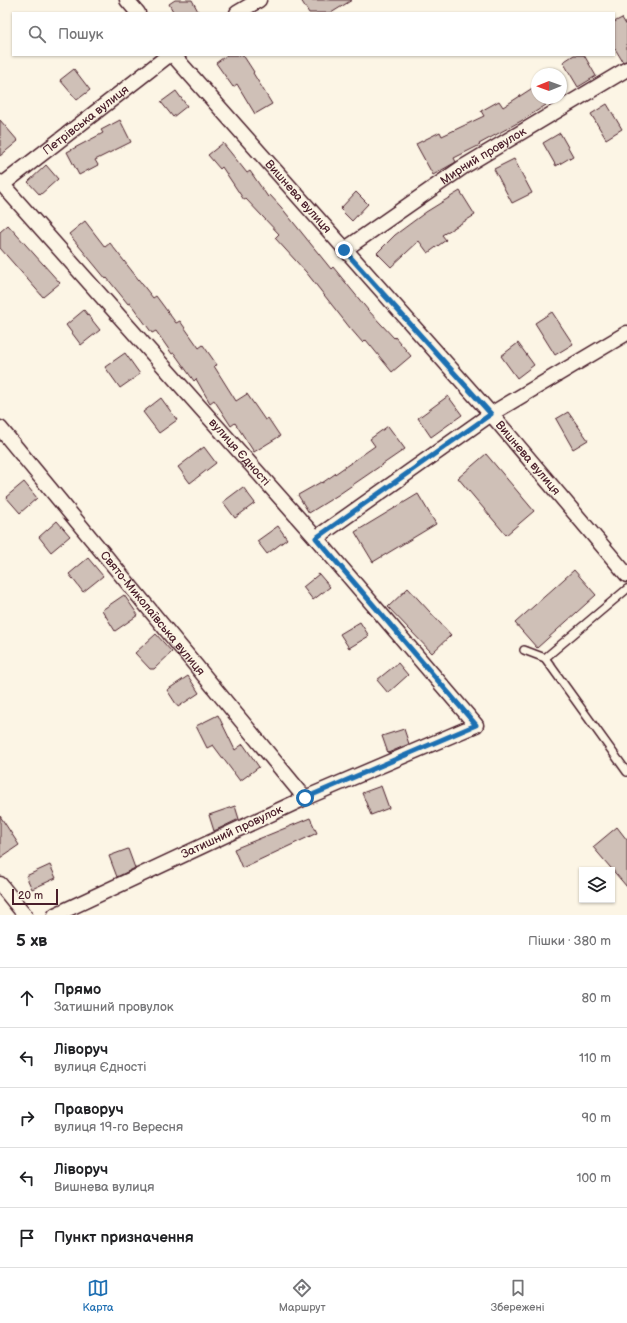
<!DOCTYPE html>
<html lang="uk">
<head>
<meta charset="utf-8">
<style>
	:root { --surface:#fff; --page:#f6f6f6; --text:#202124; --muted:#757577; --line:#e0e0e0; --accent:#1f6fb2 }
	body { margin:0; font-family:"Balsamiq Sans",sans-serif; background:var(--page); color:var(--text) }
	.controls { position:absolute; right:12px; bottom:12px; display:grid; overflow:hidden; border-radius:0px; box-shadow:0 1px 3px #0004 }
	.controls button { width:36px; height:36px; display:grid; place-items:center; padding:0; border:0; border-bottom:1px solid var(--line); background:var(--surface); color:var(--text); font:20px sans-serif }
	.compass { position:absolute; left:531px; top:68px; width:36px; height:36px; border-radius:50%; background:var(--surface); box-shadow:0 1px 3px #0004; rotate:269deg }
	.scale { position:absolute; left:12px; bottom:10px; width:46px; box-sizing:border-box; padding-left:4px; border:2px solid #4a1f2b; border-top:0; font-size:11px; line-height:14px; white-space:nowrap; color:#4a1f2b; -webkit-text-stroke:3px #fcf5e5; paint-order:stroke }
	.stop { position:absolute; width:12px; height:12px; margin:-9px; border:3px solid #1f6fb2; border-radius:50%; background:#fff }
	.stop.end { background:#1f6fb2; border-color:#fff; box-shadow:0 1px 4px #0008 }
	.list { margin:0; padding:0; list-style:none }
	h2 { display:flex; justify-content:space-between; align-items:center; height:52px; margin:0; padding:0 16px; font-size:17px }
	h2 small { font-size:13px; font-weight:400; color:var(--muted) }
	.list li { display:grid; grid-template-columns:26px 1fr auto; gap:12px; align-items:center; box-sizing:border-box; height:60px; padding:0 16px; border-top:1px solid var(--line) }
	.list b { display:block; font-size:15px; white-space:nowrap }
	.list p { margin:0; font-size:13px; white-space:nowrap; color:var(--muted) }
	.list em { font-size:13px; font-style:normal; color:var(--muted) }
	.icon { flex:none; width:22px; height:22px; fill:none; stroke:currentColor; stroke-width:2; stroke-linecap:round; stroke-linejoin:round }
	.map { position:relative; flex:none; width:627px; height:915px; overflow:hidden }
	.search { position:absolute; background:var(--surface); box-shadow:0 1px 3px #0004; left:12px; right:12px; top:12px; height:44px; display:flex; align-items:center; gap:10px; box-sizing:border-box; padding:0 14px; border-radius:0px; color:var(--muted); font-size:15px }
	.sheet { height:352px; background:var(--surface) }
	nav { display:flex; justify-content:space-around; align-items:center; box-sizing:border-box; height:56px; border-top:1px solid var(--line); background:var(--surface); font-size:11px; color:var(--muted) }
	nav a { display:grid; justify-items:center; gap:2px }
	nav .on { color:var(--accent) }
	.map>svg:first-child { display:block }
	.building { fill:#cfc0b7; stroke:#4a1f2b }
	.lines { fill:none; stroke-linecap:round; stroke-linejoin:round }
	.lane-casing { stroke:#4a1f2b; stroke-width:10 }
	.street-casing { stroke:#4a1f2b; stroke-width:17 }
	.lane { stroke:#fcf5e5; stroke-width:7 }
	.street { stroke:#fcf5e5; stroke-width:14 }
	.route { stroke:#1f6fb2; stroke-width:5 }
	.labels { text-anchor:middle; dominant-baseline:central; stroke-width:3.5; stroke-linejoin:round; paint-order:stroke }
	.street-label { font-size:12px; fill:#4a1f2b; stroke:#fcf5e5 }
</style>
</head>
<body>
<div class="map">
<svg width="627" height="915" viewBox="0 0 627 915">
	<rect width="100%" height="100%" fill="#fcf5e5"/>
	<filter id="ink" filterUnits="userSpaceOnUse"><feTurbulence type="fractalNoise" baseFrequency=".025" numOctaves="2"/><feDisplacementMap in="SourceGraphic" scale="8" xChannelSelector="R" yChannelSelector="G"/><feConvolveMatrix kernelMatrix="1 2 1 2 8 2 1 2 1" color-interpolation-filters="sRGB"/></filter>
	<g filter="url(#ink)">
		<!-- building -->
		<g class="building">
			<polygon points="175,0 192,0 199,13 174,13 169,4"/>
			<polygon points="301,0 352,0 331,13 309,13"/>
			<polygon points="622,18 627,26 627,61 623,62 614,47 614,22"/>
			<polygon points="227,55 243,55 254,72 253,73 272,104 255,114 237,84 233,87 216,63"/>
			<polygon points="574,55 584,55 596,76 578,87 563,62"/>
			<polygon points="74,69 90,90 77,100 60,80"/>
			<polygon points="534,87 537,91 537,98 541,98 546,105 521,121 479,144 480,145 454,158 456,162 433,175 416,144 440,132 442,136 484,116 481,111 499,101 503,107"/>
			<polygon points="176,91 187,106 173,117 161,102"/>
			<polygon points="607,104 622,129 606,139 591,114"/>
			<polygon points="0,120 18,141 0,156"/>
			<polygon points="120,120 131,142 95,160 98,165 79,175 67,152 103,133 101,130"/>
			<polygon points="560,133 573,156 556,166 543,143"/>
			<polygon points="223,143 247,173 250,171 268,197 270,195 281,207 331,269 333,267 368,310 394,338 395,337 411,356 392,372 366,340 363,343 350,328 306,272 275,238 279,234 246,199 244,200 222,167 220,169 208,155"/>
			<polygon points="514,159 532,193 512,203 494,169"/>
			<polygon points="46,165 58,179 40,195 28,182"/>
			<polygon points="460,191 475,215 442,235 446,240 428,253 419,241 391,267 377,253 395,235 426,212"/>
			<polygon points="356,192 368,204 352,221 340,209"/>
			<polygon points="85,221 105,247 110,243 153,298 156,296 176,323 180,321 199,348 203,345 217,365 214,366 236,401 247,394 265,420 268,418 280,436 254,452 235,423 231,426 214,400 210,403 196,379 194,381 174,353 172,354 156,331 152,333 130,303 128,304 107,278 106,279 69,234"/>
			<polygon points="8,225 60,283 43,297 0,248 0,232"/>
			<polygon points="84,310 100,330 81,345 66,325"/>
			<polygon points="552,312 573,344 555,355 535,323"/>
			<polygon points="518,343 534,365 517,378 501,356"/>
			<polygon points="125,353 140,374 120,388 105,367"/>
			<polygon points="448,396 462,415 431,437 418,418"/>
			<polygon points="161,398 177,420 159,433 143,412"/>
			<polygon points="568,412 588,440 573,449 556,419"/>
			<polygon points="388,426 405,449 338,495 309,513 298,495 321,482 322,483 375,446 370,439"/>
			<polygon points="204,447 216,463 190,483 178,467"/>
			<polygon points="486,454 534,511 506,535 458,478"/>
			<polygon points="24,482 37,498 20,513 6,497"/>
			<polygon points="243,487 255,503 235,518 223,502"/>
			<polygon points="418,494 436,524 373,562 355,532"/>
			<polygon points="57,521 70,536 51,552 39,537"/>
			<polygon points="278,526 287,539 267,554 257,541"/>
			<polygon points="88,558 103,576 83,592 69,574"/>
			<polygon points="574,570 596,595 537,648 515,623"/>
			<polygon points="319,574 330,587 313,600 303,587"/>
			<polygon points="408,588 451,635 432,653 388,607"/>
			<polygon points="124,595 138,615 115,631 102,610"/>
			<polygon points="360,622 369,636 349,648 340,634"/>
			<polygon points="156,634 172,652 154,669 150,669 135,653"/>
			<polygon points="398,663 408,675 388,693 377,680"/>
			<polygon points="188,676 199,693 178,707 167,690"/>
			<polygon points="218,715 235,750 243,744 259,767 240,781 213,745 207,748 196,726"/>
			<polygon points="404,729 409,744 388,753 382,736"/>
			<polygon points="381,786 389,808 371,815 362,793"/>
			<polygon points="235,806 239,819 214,831 209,815"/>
			<polygon points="0,816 19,845 0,858"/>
			<polygon points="310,818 317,833 242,868 234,849"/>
			<polygon points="617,827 627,840 627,887 593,847"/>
			<polygon points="128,849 135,868 117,877 109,856"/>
			<polygon points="50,865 56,878 32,889 26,876"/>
		</g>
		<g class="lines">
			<defs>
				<g id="lane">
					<polyline points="524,650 545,658 627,772"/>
					<polyline points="545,658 627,589"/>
				</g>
				<g id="street">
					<polyline points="127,0 138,13"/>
					<polyline points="237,13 259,0"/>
					<path id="s1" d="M173,55L491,414L627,575"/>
					<path id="s2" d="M0,182L316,538L476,725L305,798L55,915"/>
					<path id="s3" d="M2,185L169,55"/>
					<path id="s4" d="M344,250L463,167L627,69"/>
					<path id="s5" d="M0,428L305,798"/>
					<polyline points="316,538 491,414 627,333"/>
					<polyline points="0,884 25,915"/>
				</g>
			</defs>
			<!-- lane casing -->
			<use href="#lane" class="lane-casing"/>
			<!-- street casing -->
			<use href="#street" class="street-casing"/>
			<!-- lane -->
			<use href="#lane" class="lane"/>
			<!-- street -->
			<use href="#street" class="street"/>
		</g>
	</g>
	<g class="lines" filter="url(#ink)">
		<!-- route -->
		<polyline class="route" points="305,798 476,725 316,538 491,414 344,250"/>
	</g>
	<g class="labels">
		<!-- street labels -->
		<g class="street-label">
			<text stroke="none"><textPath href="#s3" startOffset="106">Петрівська вулиця</textPath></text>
			<text stroke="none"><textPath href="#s4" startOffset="168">Мирний провулок</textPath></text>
			<text stroke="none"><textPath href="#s1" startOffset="189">Вишнева вулиця</textPath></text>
			<text stroke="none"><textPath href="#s2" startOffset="361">вулиця Єдності</textPath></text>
			<text stroke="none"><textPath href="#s1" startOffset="537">Вишнева вулиця</textPath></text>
			<text stroke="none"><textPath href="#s5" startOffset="240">Свято-Миколаївська вулиця</textPath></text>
			<text transform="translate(232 832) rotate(-25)">Затишний провулок</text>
		</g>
	</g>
</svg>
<div class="controls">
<button><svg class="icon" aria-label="layers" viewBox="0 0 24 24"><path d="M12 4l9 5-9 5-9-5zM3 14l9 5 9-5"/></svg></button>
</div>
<svg class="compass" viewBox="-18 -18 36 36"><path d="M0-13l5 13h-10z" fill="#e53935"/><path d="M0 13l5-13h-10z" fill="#757577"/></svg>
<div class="scale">20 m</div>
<div class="stop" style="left:305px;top:798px"></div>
<div class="stop end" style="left:344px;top:250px"></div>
<div class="search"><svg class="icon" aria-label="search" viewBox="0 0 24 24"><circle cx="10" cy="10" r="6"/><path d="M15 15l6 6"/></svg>Пошук</div>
</div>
<section class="sheet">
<h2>5 хв<small>Пішки · 380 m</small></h2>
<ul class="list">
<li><svg class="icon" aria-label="ahead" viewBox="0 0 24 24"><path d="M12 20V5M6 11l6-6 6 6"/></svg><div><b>Прямо</b><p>Затишний провулок</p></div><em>80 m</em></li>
<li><svg class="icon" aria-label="left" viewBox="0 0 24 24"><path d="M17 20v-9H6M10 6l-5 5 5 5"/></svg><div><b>Ліворуч</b><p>вулиця Єдності</p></div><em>110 m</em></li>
<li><svg class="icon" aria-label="right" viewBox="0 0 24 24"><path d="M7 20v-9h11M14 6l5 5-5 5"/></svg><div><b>Праворуч</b><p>вулиця 19-го Вересня</p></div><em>90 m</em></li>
<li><svg class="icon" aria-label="left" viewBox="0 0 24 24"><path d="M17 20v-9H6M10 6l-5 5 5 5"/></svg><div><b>Ліворуч</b><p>Вишнева вулиця</p></div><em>100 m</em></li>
<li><svg class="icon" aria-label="arrive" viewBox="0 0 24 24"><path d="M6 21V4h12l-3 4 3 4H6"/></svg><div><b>Пункт призначення</b></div></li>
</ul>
</section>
<nav>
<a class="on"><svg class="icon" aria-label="map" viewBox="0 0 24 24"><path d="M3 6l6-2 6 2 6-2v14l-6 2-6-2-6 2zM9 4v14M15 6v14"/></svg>Карта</a>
<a><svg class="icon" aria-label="directions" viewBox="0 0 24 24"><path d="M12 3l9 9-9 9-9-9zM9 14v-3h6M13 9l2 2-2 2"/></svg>Маршрут</a>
<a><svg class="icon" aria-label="saved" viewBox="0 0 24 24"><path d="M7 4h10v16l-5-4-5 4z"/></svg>Збережені</a>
</nav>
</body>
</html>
